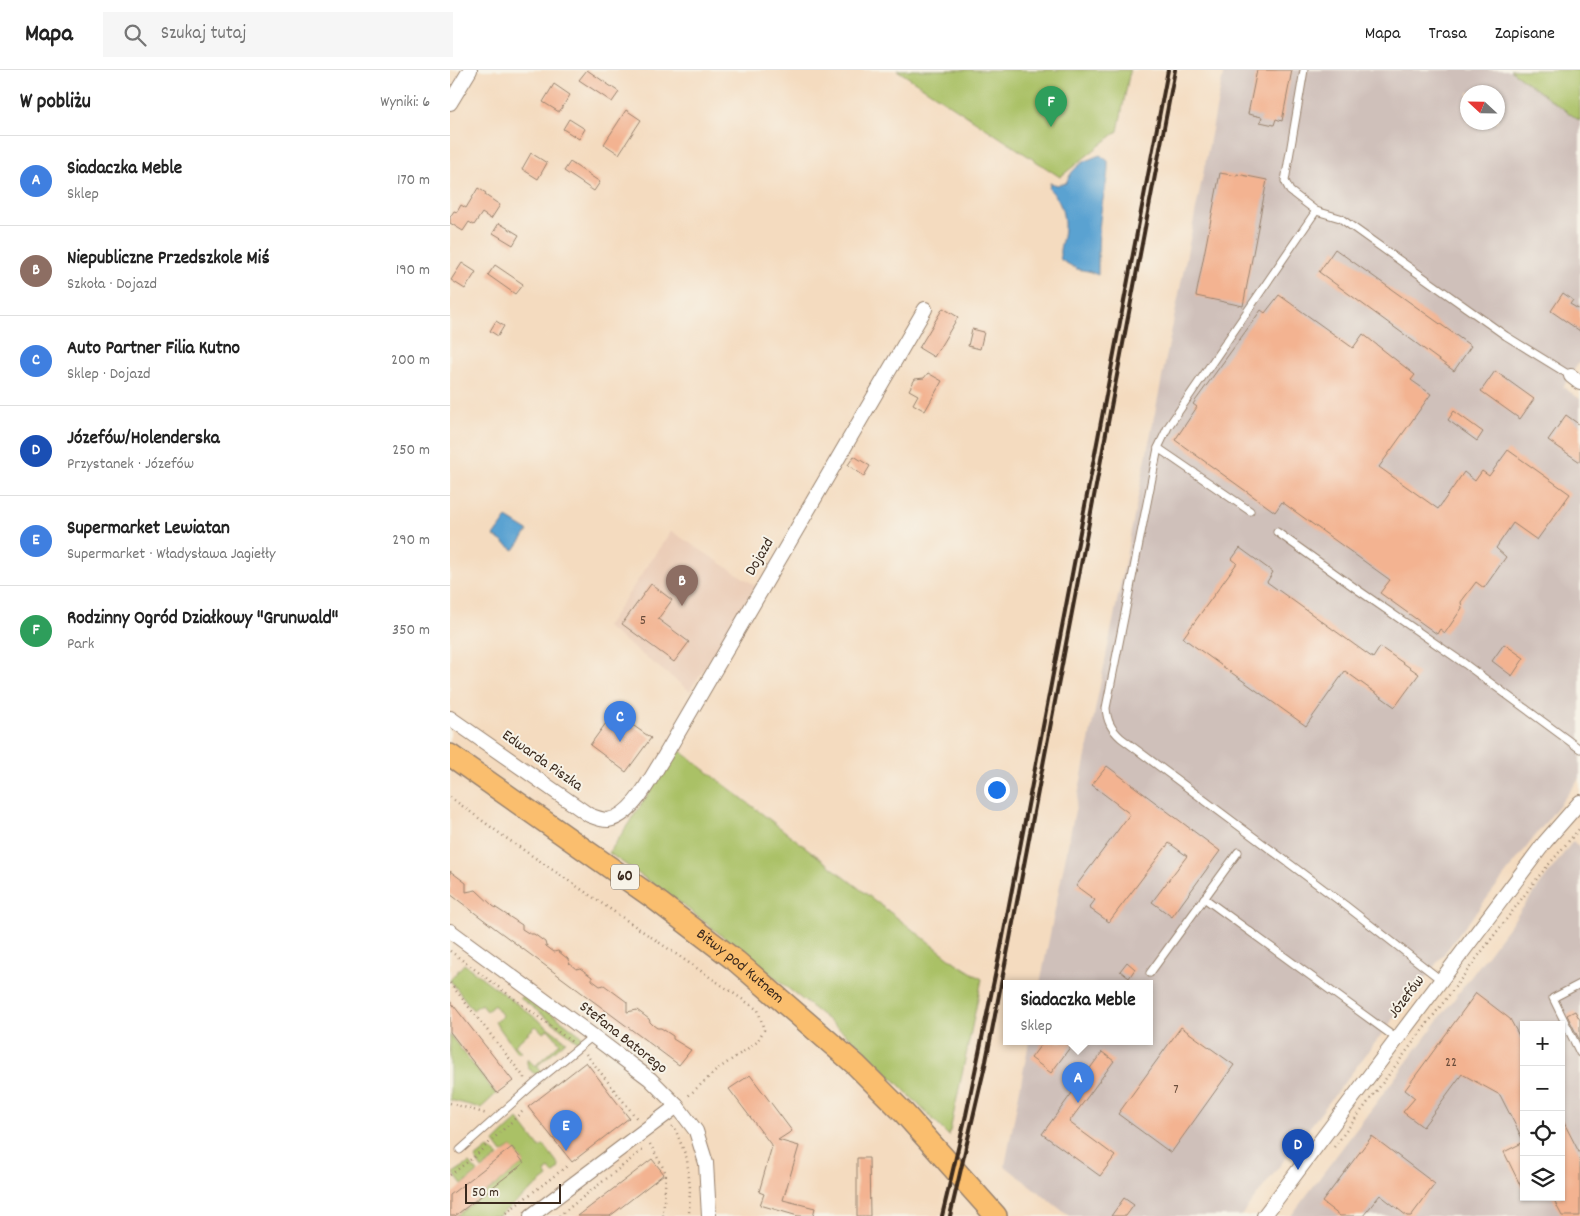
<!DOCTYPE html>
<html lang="pl">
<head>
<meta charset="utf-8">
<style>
	:root { --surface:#fff; --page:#f6f6f6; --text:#222; --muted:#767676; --line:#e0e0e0; --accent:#b45309 }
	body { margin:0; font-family:Dekko,sans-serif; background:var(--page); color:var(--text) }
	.controls { position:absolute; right:15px; bottom:15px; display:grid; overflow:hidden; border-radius:0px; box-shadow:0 1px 4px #0004 }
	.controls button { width:45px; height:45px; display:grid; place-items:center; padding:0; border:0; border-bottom:1px solid var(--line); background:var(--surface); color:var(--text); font:25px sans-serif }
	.compass { position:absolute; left:1010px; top:15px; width:45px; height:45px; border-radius:50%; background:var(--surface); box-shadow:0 1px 4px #0004; rotate:292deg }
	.scale { position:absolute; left:15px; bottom:12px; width:96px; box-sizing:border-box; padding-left:5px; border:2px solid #3b2a1e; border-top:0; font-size:14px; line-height:18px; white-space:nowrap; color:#3b2a1e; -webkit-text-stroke:4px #f7f3e8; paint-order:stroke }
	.you { position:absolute; left:546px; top:719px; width:18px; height:18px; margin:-12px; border:4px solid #fff; border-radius:50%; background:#1a73e8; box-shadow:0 0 0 8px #1a73e833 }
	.badge { display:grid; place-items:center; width:32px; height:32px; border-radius:50%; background:var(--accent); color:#fff; font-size:16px; font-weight:700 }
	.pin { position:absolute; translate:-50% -41px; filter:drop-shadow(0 1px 2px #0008) }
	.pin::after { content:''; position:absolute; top:26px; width:18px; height:15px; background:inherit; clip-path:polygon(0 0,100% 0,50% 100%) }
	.popup { position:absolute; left:553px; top:910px; width:150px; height:65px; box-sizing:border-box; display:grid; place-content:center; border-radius:0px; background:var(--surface); filter:drop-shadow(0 1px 4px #0005); font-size:16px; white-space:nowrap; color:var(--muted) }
	.popup b { font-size:19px; color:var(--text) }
	.popup::after { content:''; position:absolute; left:50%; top:100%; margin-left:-10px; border:10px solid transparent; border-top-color:var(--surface) }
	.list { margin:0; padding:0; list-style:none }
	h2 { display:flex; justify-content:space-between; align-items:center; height:65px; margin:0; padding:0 20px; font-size:21px }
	h2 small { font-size:16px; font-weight:400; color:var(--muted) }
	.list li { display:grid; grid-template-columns:32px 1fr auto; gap:15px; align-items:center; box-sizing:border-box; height:90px; padding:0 20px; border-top:1px solid var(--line) }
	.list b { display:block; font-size:19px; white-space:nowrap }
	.list p { margin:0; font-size:16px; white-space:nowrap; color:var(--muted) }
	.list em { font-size:16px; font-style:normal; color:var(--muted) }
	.icon { flex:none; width:28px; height:28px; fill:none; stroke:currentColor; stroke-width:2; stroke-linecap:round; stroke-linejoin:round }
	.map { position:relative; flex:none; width:1130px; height:1146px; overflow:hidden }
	header { display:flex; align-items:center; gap:30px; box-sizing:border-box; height:70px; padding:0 25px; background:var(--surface); border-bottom:1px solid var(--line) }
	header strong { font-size:24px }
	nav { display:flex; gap:28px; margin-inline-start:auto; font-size:18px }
	.search { width:350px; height:45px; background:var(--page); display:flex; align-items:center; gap:12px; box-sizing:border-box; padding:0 18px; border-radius:0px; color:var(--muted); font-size:19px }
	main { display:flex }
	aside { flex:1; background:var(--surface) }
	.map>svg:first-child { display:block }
	.built { fill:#ebcdb8 }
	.industrial { fill:#cfc0ba; fill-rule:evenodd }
	.green { fill:#aac166; stroke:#727642 }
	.water { fill:#5aa2d1; stroke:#4a6678 }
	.building { fill:#f3b391 }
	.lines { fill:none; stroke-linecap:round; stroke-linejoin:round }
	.lane-casing { stroke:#98826e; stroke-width:9 }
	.street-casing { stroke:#98826e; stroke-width:16 }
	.primary-casing { stroke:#98826e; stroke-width:24 }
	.path { stroke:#98826e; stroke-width:2.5; stroke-dasharray:1 4; stroke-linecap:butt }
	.lane { stroke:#fff; stroke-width:7 }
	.street { stroke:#fff; stroke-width:14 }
	.primary { stroke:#fabe6e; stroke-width:21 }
	.rail { stroke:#3b2a1e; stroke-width:4 }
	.labels { text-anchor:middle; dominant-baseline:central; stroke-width:4; stroke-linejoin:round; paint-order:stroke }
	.number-label { font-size:14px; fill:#694c3b }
	.shield { fill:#f7f3e8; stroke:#73665b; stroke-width:1 }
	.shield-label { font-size:15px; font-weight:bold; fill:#3b2a1e }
	.street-label { font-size:16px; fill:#3b2a1e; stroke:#f7f3e8 }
</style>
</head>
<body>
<header>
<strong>Mapa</strong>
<div class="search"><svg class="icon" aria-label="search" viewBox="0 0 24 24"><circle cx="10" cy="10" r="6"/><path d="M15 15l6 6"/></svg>Szukaj tutaj</div>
<nav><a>Mapa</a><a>Trasa</a><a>Zapisane</a></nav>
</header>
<main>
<aside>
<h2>W pobliżu<small>Wyniki: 6</small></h2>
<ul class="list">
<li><span class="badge" style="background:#3f7fe0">A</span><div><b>Siadaczka Meble</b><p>Sklep</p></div><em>170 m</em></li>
<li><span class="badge" style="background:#8d6e63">B</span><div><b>Niepubliczne Przedszkole Miś</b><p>Szkoła · Dojazd</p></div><em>190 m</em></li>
<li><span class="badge" style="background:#3f7fe0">C</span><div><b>Auto Partner Filia Kutno</b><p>Sklep · Dojazd</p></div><em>200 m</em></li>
<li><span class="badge" style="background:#1a4fb4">D</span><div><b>Józefów/Holenderska</b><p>Przystanek · Józefów</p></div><em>250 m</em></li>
<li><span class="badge" style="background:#3f7fe0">E</span><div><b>Supermarket Lewiatan</b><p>Supermarket · Władysława Jagiełły</p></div><em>290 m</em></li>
<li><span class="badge" style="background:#2e9e5b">F</span><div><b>Rodzinny Ogród Działkowy &quot;Grunwald&quot;</b><p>Park</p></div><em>350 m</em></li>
</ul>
</aside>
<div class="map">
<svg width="1130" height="1146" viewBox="0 0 1130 1146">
	<rect width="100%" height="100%" fill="#f7f3e8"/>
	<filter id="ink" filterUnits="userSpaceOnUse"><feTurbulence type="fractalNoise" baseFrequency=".02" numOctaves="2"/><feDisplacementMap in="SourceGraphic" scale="10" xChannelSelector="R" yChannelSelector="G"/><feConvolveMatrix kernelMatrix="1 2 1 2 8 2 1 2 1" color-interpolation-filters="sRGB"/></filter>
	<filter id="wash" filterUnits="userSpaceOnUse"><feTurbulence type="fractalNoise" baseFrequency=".0096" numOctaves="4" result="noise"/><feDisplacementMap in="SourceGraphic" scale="20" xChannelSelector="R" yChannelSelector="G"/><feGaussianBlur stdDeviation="1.12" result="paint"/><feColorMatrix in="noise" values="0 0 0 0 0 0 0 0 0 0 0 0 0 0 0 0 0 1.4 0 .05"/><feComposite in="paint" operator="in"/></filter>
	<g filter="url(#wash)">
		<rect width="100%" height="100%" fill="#f4dbbf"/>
		<!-- built -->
		<polygon class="built" points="221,461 306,516 240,621 156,557"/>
		<!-- industrial -->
		<g class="industrial">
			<path d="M774,0H1060L1130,51V291L1113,317L1130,329V708L791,1146H619L555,1096L579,972H699V914H590ZM1018,22H1048V52H1018Z"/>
			<path d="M1123,771L1130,778V1146H841ZM1074,955H1111V1127H1074Z"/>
		</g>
		<!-- green -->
		<g class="green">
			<polygon points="447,0 680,0 668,61 610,107"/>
			<polygon points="1060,0 1130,0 1130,51"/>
			<polygon points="228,679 506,893 532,909 499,1066 411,976 233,835 159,783"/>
			<path d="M14,894L116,971L87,996L93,1004C85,1007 76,999 77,990L78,989L85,996L110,973L98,959L93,963L86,956L65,975L71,982H67L45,952L53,946L44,935L37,941L31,934L23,940L0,910Z"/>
			<polygon points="76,924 132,966 129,972 70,928"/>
			<polygon points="0,965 46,1024 31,1038 0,1030"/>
			<polygon points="68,1049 90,1078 94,1075 109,1095 108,1100 103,1104 99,1099 95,1102 98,1107 48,1146 6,1146 74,1093 62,1077 52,1083 44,1072"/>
			<polygon points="38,1078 49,1086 32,1099 25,1088"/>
			<polygon points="19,1093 28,1102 12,1115 3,1103"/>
		</g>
		<!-- water -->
		<g class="water">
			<path d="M650,85L658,91C659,108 653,125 651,142C648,163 648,184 648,205L638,201L627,199L611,190C609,181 610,179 612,171C617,153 613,131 599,119L600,113L608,115L616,113C623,96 634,91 650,85Z"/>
			<polygon points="57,448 78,461 64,480 44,466"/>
		</g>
		<g id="blocks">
			<!-- building -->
			<g class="building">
				<polygon points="137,0 169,22 162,32 129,10"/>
				<polygon points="807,0 842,0 832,51 826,49 824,55 810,52 812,47 798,44"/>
				<polygon points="104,14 120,25 109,42 93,32"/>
				<polygon points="176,40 191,50 169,84 154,74"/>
				<polygon points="119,49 135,59 129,69 113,59"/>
				<polygon points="81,83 97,93 88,109 72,99"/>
				<polygon points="120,92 150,112 144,121 114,101"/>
				<polygon points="770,103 787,106 787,104 817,110 793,236 746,226"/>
				<polygon points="28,118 36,123 35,125 50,135 41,149 32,143 24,155 19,152 13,161 0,153 0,147 4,141 7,142 11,135 16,138"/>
				<polygon points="49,153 69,165 63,175 43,163"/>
				<polygon points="885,179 1021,276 1004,301 869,202"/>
				<polygon points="12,193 26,202 15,219 1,210"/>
				<polygon points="45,195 73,214 65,224 38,205"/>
				<polygon points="1113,223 1123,230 1120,234 1130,240 1130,261 1101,241"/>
				<polygon points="829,225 903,278 913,264 965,305 961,310 981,324 929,397 988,439 1014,402 1025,411 1032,401 1039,406 1058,380 1120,424 1087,470 1063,453 1046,478 1056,487 1034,518 1026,512 1011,532 1012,538 995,563 990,559 987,564 930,523 940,510 832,432 825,442 725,370 747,337 743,334 811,240 815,243"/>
				<polygon points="493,238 508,247 484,287 469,278"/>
				<polygon points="46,251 54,256 48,266 40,261"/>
				<polygon points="522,259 534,262 530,279 518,276"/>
				<polygon points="1045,301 1084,329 1070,349 1031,321"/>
				<polygon points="478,303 492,311 475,341 463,334 468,325 459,320 465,309 474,308"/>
				<polygon points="1004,341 1033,362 1027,371 998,350"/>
				<polygon points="1116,345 1130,355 1130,392 1098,370"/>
				<polygon points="404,386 420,396 414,406 398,395"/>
				<polygon points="790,478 823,502 817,512 923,588 930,577 969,604 945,637 895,601 856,656 733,568 787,493 782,489"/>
				<polygon points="201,514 222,530 208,549 239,572 224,592 172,554"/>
				<polygon points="1054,574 1074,588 1062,606 1042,591"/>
				<polygon points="164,642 201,668 176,702 140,675"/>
				<polygon points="657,696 770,781 722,847 702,832 737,786 719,773 659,852 639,838 645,830 626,816 680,744 642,715"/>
				<polygon points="0,801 16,813 16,822 26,820 43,836 72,855 72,859 80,864 84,864 95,872 96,876 104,882 108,881 118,889 119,893 126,899 130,898 142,907 142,910 150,916 154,915 177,932 177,942 187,940 199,949 200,952 203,955 207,958 211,958 223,966 223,969 241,980 229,995 46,859 0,824"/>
				<polygon points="677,892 685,899 679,908 670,901"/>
				<polygon points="1026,923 1060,949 1074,975 1074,1072 1050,1025 1012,1004 973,1057 953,1042 965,1028 955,1020"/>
				<polygon points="0,931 63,1011 47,1023 0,962"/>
				<polygon points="1125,941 1130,950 1130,971 1117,945"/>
				<polygon points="731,957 784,995 721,1083 668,1044"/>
				<polygon points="593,972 624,972 601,1003 581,988"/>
				<polygon points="652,982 664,991 619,1052 665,1086 650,1106 592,1064"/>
				<polygon points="136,992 179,1048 122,1092 78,1037"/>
				<polygon points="300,1005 342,1061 328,1070 349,1076 333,1130 365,1138 363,1146 348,1146 310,1135 314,1124 309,1122 322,1076 279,1019"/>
				<polygon points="1111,1047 1130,1084 1130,1146 1112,1146 1102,1127 1111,1127"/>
				<polygon points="922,1066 985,1114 961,1146 957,1146 930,1125 913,1146 890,1146 872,1132"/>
				<polygon points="1074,1072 1074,1123 1054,1082"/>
				<polygon points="62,1077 74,1093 5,1146 0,1146 0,1125"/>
				<polygon points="407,1088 419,1088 420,1146 407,1146"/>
				<polygon points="202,1089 214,1104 160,1146 128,1146"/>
				<polygon points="674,1128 684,1135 676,1146 661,1146"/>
			</g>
		</g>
	</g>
	<g filter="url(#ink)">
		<use href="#blocks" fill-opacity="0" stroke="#98826e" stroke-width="1"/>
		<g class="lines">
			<defs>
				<g id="lane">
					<path d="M854,0L835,111L840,121L866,141L718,357L708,378L656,638C657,651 661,659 671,668L895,835L991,910"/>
					<polyline points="866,141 890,148 1056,266 1121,306"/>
					<polyline points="708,378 800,441"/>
					<polyline points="827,462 908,520 1015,594 1130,679"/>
					<polyline points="754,828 947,969"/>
					<polyline points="700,903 788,782"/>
					<polyline points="1130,914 1103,928 1130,983"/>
					<polyline points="10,1080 84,1014 143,966"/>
				</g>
				<g id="street">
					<polyline points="0,33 20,0"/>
					<polyline points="1121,306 1130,313"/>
					<path d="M0,648L139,745C144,747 152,750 158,750C183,746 201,707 214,687L475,239"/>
					<polyline points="0,861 143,966 200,1009 227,1036 246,1061 256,1093 259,1146"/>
					<polyline points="81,1146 227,1036"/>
					<polyline points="814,1146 1095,772 1130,732"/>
				</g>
				<g id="primary">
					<path id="s1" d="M0,685L202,827L286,891L406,995L454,1043L546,1146"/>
				</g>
			</defs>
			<!-- lane casing -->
			<use href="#lane" class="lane-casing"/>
			<!-- street casing -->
			<use href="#street" class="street-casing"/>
			<!-- primary casing -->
			<use href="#primary" class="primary-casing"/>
			<!-- path -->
			<g class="path">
				<polyline points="0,727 56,768 308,940 314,960 307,972 268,999 237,1027"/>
				<polyline points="0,881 122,972"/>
				<polyline points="0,913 74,1007 74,1010"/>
				<polyline points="136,984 188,1050"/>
				<polyline points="0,1033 37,1044"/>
				<polyline points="222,1057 224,1056 237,1089 240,1118 239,1146"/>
				<polyline points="200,1074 216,1103 213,1146"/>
				<polyline points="884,1077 1089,806 1130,758"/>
				<polyline points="0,1105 24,1087 74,1040"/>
				<polyline points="52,1146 117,1096"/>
				<polyline points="109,1146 194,1079"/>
			</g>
			<!-- lane -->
			<use href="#lane" class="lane"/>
			<!-- street -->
			<use href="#street" class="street"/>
			<!-- primary -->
			<use href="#primary" class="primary"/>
			<!-- rail -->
			<g class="rail">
				<polyline points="492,1146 516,1045 551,877 718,0"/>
				<polyline points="500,1146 536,991 558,879 725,0"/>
			</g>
		</g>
	</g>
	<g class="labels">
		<!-- number labels -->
		<g class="number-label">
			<text x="193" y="551">5</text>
			<text x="1001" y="993">22</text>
			<text x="726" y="1020">7</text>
		</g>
		<!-- shield labels -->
		<rect class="shield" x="161" y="794.5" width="28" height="25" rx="4"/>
		<g class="shield-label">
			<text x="175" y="807">60</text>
		</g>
		<!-- street labels -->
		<g class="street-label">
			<text transform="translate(310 487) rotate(-60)">Dojazd</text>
			<text transform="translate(92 691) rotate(35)">Edwarda Piszka</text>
			<text stroke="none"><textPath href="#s1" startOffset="359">Bitwy pod Kutnem</textPath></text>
			<text transform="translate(957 927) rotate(-53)">Józefów</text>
			<text transform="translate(173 968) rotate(38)">Stefana Batorego</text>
		</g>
	</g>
</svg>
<div class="controls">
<button>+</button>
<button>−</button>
<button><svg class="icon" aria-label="locate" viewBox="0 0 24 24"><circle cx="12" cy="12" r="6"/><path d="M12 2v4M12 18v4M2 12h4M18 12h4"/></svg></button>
<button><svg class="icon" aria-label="layers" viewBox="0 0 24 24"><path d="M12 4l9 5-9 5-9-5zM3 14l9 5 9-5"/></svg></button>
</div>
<svg class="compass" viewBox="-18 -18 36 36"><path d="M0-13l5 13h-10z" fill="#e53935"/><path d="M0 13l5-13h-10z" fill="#767676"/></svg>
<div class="scale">50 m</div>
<div class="you"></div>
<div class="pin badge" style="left:628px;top:1033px;background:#3f7fe0">A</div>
<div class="popup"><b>Siadaczka Meble</b>Sklep</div>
<div class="pin badge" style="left:232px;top:536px;background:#8d6e63">B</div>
<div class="pin badge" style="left:170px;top:672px;background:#3f7fe0">C</div>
<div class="pin badge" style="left:848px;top:1100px;background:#1a4fb4">D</div>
<div class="pin badge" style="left:116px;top:1081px;background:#3f7fe0">E</div>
<div class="pin badge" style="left:601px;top:57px;background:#2e9e5b">F</div>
</div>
</main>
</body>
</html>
